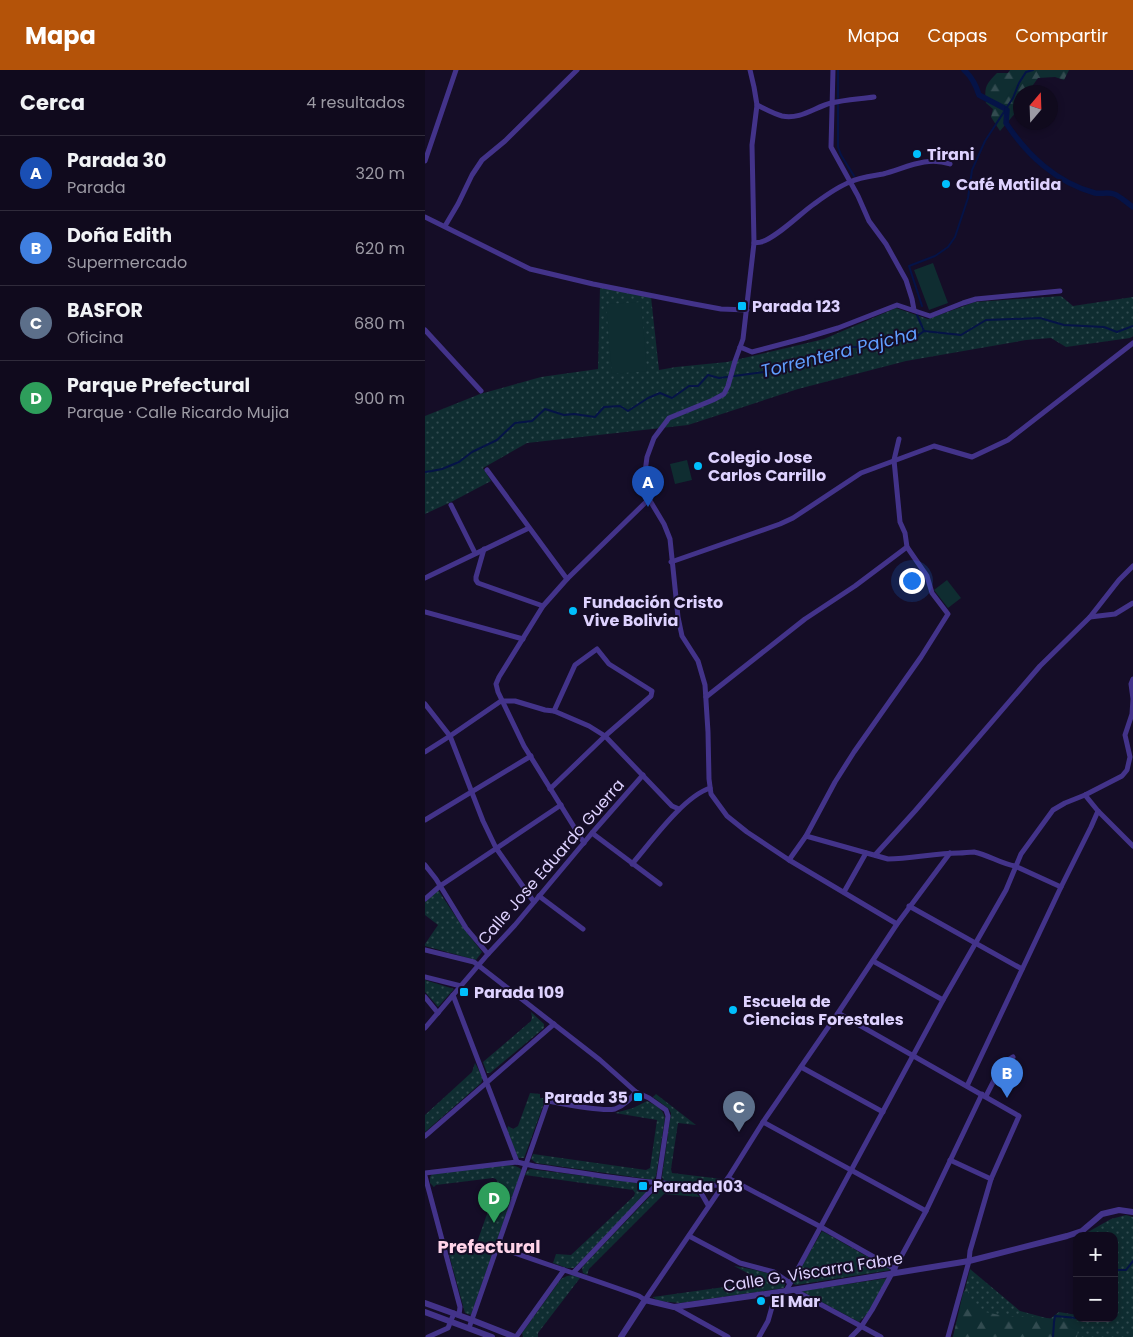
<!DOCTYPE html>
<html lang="es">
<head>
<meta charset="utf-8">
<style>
	:root { --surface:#100a1d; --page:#1e182a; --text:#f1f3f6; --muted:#9c9aa4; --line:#302b3b; --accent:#b45309 }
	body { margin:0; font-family:Poppins,sans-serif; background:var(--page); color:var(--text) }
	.controls { position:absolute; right:15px; bottom:15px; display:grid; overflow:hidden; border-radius:10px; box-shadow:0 2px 8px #0003 }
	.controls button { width:45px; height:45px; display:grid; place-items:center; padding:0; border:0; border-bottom:1px solid var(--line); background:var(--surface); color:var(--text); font:25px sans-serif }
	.compass { position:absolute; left:588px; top:15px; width:45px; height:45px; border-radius:50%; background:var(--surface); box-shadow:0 2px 8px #0003; rotate:19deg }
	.you { position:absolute; left:486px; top:510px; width:18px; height:18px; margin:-12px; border:4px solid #fff; border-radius:50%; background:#1a73e8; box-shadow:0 0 0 8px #1a73e833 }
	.badge { display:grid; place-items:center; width:32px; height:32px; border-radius:50%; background:var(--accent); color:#fff; font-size:16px; font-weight:700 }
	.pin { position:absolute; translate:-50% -41px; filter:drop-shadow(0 1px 2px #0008) }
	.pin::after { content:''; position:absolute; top:26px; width:18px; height:15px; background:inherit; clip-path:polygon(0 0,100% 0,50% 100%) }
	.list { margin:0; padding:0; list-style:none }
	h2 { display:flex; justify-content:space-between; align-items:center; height:65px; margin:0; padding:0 20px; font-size:21px }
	h2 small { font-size:16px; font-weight:400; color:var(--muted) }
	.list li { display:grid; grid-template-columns:32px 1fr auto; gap:15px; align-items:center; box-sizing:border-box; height:75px; padding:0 20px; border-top:1px solid var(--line) }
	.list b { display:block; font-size:19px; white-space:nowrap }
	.list p { margin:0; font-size:16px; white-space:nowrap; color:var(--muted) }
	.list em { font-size:16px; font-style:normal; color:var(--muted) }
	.map { position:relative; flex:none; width:708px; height:1267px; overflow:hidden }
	header { display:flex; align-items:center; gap:30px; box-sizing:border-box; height:70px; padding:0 25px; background:var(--accent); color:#fff }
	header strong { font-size:24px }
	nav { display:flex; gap:28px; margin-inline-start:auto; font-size:18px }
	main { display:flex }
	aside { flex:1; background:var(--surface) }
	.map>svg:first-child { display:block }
	.green { fill:url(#green-dots) }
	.forest { fill:url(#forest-firs) }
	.pitch { fill:#0f2d31 }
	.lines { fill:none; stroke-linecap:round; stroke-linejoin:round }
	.stream { stroke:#051347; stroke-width:2 }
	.canal { stroke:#051347; stroke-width:5.5 }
	.minor { stroke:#43338a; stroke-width:5 }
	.tertiary { stroke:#43338a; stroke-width:6 }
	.poi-dot { fill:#00bffd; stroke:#150d27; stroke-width:2 }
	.labels { text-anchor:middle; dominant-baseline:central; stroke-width:4; stroke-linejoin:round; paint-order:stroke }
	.poi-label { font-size:16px; font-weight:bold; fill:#ded2ff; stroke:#150d27; text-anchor:start }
	.street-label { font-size:16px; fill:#ded2ff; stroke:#150d27 }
	.water-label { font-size:18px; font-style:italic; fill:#609eff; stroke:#150d27 }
	.neighbourhood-label { font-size:18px; font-weight:bold; fill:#ffd4e9; stroke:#150d27 }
</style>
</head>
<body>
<header>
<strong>Mapa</strong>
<nav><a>Mapa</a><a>Capas</a><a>Compartir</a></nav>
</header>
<main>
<aside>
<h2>Cerca<small>4 resultados</small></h2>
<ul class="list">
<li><span class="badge" style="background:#1a4fb4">A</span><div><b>Parada 30</b><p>Parada</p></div><em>320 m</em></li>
<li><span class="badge" style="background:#3f7fe0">B</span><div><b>Doña Edith</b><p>Supermercado</p></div><em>620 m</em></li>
<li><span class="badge" style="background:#5c6f8a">C</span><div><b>BASFOR</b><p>Oficina</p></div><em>680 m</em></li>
<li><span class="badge" style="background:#2e9e5b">D</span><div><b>Parque Prefectural</b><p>Parque · Calle Ricardo Mujia</p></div><em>900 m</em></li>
</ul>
</aside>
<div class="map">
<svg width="708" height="1267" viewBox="0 0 708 1267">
	<defs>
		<pattern id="green-dots" width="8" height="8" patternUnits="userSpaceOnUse" patternTransform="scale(1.25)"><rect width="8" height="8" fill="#0f2d31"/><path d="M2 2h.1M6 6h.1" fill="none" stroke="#324b50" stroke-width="1.8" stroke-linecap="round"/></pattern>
		<pattern id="forest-firs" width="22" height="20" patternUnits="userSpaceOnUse" patternTransform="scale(1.25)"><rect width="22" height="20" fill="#0f2d31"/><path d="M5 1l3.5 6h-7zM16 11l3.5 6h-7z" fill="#324b50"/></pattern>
	</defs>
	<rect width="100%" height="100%" fill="#150d27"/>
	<!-- green -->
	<g class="green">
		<polygon points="175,217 226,227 234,300 251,297 302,292 399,269 471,238 503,249 550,232 636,226 648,236 708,227 708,266 705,268 641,277 626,268 601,270 481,291 373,319 263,355 102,373 58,398 66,411 28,431 0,444 0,346 55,324 116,307 173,299"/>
		<polygon points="13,820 37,856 57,882 51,890 0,876 0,874 13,855 0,845 0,832"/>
		<polygon points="0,910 29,919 13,937 0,922"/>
		<polygon points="106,942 119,954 119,958 65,1003 62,1003 58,992 106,951 107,947"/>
		<polygon points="50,993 58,1008 56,1013 0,1062 0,1045 47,1002"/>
		<polygon points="105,1023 115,1024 115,1028 121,1028 99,1088 93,1088 82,1061 83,1056 88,1059 93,1056"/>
		<polygon points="231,1024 271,1055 253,1053 246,1099 247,1103 297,1109 294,1112 240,1112 237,1107 246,1043 244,1039 228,1027"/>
		<path d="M222,1031C230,1035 238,1038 240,1048L231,1106L229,1110L111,1093L106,1089L108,1084L221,1100L225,1098L232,1050L190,1043L208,1038Z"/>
		<path d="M77,1095C84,1095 91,1095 96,1099V1102L46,1245L40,1243L22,1177L36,1173L50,1178L73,1113L71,1109L68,1108L11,1115L9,1117L5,1113V1107L7,1104Z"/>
		<polygon points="105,1099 223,1114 224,1118 224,1120 149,1198 142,1198 128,1193 131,1184 146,1185 209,1126 210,1123 208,1120 100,1105 102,1101"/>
		<path d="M237,1116C253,1117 263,1115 275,1127L239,1124L164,1199L162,1205L158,1203L157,1199L158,1196L232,1119Z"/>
		<polygon points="701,1145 708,1147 708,1267 528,1267 545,1199 595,1241 625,1249 634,1242 652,1245 652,1248 689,1248 689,1166 666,1166 663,1162 686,1149"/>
		<polygon points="397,1161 466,1200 371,1215 367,1213"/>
		<path d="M309,1196C323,1199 352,1202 360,1214L359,1218L255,1233L233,1231L228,1227L335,1212L334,1209Z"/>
		<polygon points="148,1205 155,1208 113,1263 113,1267 98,1267 97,1263 136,1209 142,1206"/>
		<polygon points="463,1208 447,1239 434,1252 376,1221"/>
	</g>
	<!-- forest -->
	<g class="forest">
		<path d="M585,0H644L639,10L630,7L613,8L603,22H596L595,35L592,41L575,61L566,47L568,39L561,33C559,17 561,14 572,3H583Z"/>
		<polygon points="542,1218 544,1227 560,1242 584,1247 613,1247 654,1252 652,1267 528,1267 538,1223"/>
	</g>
	<!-- pitch -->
	<g class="pitch">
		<polygon points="508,193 523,233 504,240 489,200"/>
		<polygon points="216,232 222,301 187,304 181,234"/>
		<polygon points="262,390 267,410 250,414 245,394"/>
		<polygon points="522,510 536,528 523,538 509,520"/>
	</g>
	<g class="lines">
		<!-- stream -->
		<g class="stream">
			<polyline points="413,28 413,0"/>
			<polyline points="413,34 413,77 416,85 429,106"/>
			<polyline points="497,236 484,196 510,186 523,177 530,167 543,128 547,100 560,71 588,28 594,13 601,2 608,0"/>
			<polyline points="492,245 499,261"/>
			<polyline points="0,402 7,401 17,399 34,392 47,382 72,370 90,353 107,351 120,339 139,345 149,344 170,347 179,337 195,336 203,341 223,328 235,323 247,328 264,316 273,316 283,305 294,308 355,300 380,288 399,285 421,277 450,277 491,267 499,261 536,265 561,250 615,248 639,255 679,257 692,262 708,256"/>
			<polyline points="689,1200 701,1200 708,1191"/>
			<polyline points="652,1248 674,1248"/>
			<polyline points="628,1267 629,1252 630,1246 652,1248"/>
		</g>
		<!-- canal -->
		<g class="canal">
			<path d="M539,0C547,7 551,15 554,25L579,38"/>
			<path d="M582,40L581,53C602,85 632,113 670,123C676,124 683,122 689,124C695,126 702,133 708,137"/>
		</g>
		<!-- minor -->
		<g class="minor">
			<polyline points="325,0 329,17 332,35 327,75 329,173 318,269 310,291 303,316 299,324 288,330 244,348 229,368 222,387 219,410 224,429 239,454 245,469 253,547 257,566 273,591 280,615 283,662 284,709 286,724 302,746 322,762 364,790 472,854"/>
			<polyline points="408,0 406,77 433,126 444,151 461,174 481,210 487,229 489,240"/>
			<path d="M332,35C340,39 349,44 357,46C375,50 390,37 406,33C420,30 435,29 449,27"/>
			<polyline points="0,91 31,0"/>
			<polyline points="0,147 105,199 168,214 269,234 296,239 322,240"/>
			<polyline points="20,156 33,134 47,105 57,90 80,71 152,0"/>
			<path d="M329,173C331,172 334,173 336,172C350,169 376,143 389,134C400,126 412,117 425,112C435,107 447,106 458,104C481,98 501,86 525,94"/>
			<polyline points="0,260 56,321"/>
			<polyline points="315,277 327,282 380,268 413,258 472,235 505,246 538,233 551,229 635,221"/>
			<polyline points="62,400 142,509"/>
			<polyline points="26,435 50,483"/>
			<polyline points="59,479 51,507 51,510 53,513 118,536"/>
			<polyline points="246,492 355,454 368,448 436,403 509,376 547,387 583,370 708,273"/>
			<polyline points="0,508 104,458"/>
			<polyline points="0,542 98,569"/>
			<polyline points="665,547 690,544 708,533"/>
			<polyline points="281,627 380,549 430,516 482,477"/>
			<polyline points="0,634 25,666 58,751 71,778 109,832"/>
			<polyline points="0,682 25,666 76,631 90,631 120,640 129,641 164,656 180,666 247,736 254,739"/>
			<polyline points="125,719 180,666 226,626 227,621 184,594 172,579 150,595 129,641"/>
			<polyline points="660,725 673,741 708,776"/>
			<polyline points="0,750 106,686"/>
			<polyline points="167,763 235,814"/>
			<path d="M381,766L463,789C486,789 510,783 534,783C539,783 544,782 549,782C564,785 576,794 590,796L636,817"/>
			<polyline points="159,773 99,676 73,622 71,614 74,607 118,536 142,509 224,429"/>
			<polyline points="450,785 490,741 615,596 665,547 694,510 708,496"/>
			<polyline points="364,790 381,766 410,712 429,682 496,587 523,544 507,523 502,506 482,477 480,463 475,452 469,390 474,369"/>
			<path d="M207,794C226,772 258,727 285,718"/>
			<polyline points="0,795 11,809 41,858 63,884"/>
			<polyline points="419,822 441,783"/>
			<polyline points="114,826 158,859"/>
			<polyline points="0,829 15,816 136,735"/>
			<polyline points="484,836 597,899"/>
			<polyline points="0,880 49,892 175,990 211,1022 224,1028 241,1040 243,1046 233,1113"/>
			<polyline points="448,891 518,930"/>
			<polyline points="0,907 36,916"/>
			<polyline points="28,925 92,1092"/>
			<polyline points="0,927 13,943"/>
			<polyline points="413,943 594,1046 566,1109 545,1181 544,1191 523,1267"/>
			<polyline points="0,958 63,884 90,855 167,763 218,705"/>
			<polyline points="376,997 458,1042"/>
			<polyline points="542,1016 636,817 666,757 673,741"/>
			<polyline points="561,1026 578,993 588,987"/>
			<polyline points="338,1052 501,1141"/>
			<polyline points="0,1066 129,954"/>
			<polyline points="525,1090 566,1109"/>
			<path d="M0,1103L92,1092L109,1096C172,1105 234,1117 298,1115"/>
			<polyline points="0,1106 35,1237 34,1245"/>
			<polyline points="303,1108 396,1157 470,1199"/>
			<polyline points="269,1116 275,1121 283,1135"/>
			<polyline points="264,1166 315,1193 349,1202 365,1213"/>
			<path d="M73,1177C120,1194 167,1209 214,1226L220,1230L303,1108L338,1052L413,943L472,854L525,783"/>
			<polyline points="149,1202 233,1113"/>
			<polyline points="369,1220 456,1267"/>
			<polyline points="361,1221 518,930 581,820 596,784 628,740 640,733 660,725 697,706 702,700 705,687 700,665 707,644 708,629 706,614 708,609"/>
			<polyline points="249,1237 303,1267"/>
			<path d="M44,1258L123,1031C139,1034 176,1042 190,1039C199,1036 205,1029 211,1022"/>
			<polyline points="3,1267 23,1258 29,1243"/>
			<polyline points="91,1267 139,1200"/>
			<polyline points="334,1267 343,1251 351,1223"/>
			<polyline points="426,1267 436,1257 447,1240 501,1141 557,1024"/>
		</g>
		<!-- tertiary -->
		<g class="tertiary">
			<polyline points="0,1233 47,1250 90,1267"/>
			<polyline points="0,1242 67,1267"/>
			<polyline points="196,1267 220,1230 249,1237 361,1221 544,1191 642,1166 657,1161 677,1144 694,1140 708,1142"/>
		</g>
	</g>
	<!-- markers -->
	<g class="poi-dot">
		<circle cx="492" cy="84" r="5"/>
		<circle cx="521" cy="114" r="5"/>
		<rect x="312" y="231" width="10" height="10" rx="2.5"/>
		<circle cx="273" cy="396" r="5"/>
		<circle cx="148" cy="541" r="5"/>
		<rect x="34" y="917" width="10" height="10" rx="2.5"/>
		<circle cx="308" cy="940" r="5"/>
		<rect x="208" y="1022" width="10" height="10" rx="2.5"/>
		<rect x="213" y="1111" width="10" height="10" rx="2.5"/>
		<circle cx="336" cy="1231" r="5"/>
	</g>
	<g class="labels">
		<!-- poi labels -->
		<g class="poi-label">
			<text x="502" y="84">Tirani</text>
			<text x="531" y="114">Café Matilda</text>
			<text x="327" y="236">Parada 123</text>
			<text x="283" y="387">Colegio Jose<tspan x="283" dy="18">Carlos Carrillo</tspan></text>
			<text x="158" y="532">Fundación Cristo<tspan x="158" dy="18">Vive Bolivia</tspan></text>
			<text x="49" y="922">Parada 109</text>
			<text x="318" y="931">Escuela de<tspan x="318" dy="18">Ciencias Forestales</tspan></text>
			<text x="203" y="1027" text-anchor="end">Parada 35</text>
			<text x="228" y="1116">Parada 103</text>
			<text x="346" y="1231">El Mar</text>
		</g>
		<!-- street labels -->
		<g class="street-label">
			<text transform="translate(126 792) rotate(-49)">Calle Jose Eduardo Guerra</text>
			<text transform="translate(388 1202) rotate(-9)">Calle G. Viscarra Fabre</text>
		</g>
		<!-- water labels -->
		<g class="water-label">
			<text transform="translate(414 282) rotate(-14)">Torrentera Pajcha</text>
		</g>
		<!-- neighbourhood labels -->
		<g class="neighbourhood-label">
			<text x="64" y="1176">Prefectural</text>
		</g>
	</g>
</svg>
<div class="controls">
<button>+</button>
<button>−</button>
</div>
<svg class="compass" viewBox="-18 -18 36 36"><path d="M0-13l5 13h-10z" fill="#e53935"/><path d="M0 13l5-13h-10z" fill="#9c9aa4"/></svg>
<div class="you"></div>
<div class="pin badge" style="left:223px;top:437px;background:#1a4fb4">A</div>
<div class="pin badge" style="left:582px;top:1028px;background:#3f7fe0">B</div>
<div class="pin badge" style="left:314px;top:1062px;background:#5c6f8a">C</div>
<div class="pin badge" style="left:69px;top:1153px;background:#2e9e5b">D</div>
</div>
</main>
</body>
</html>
